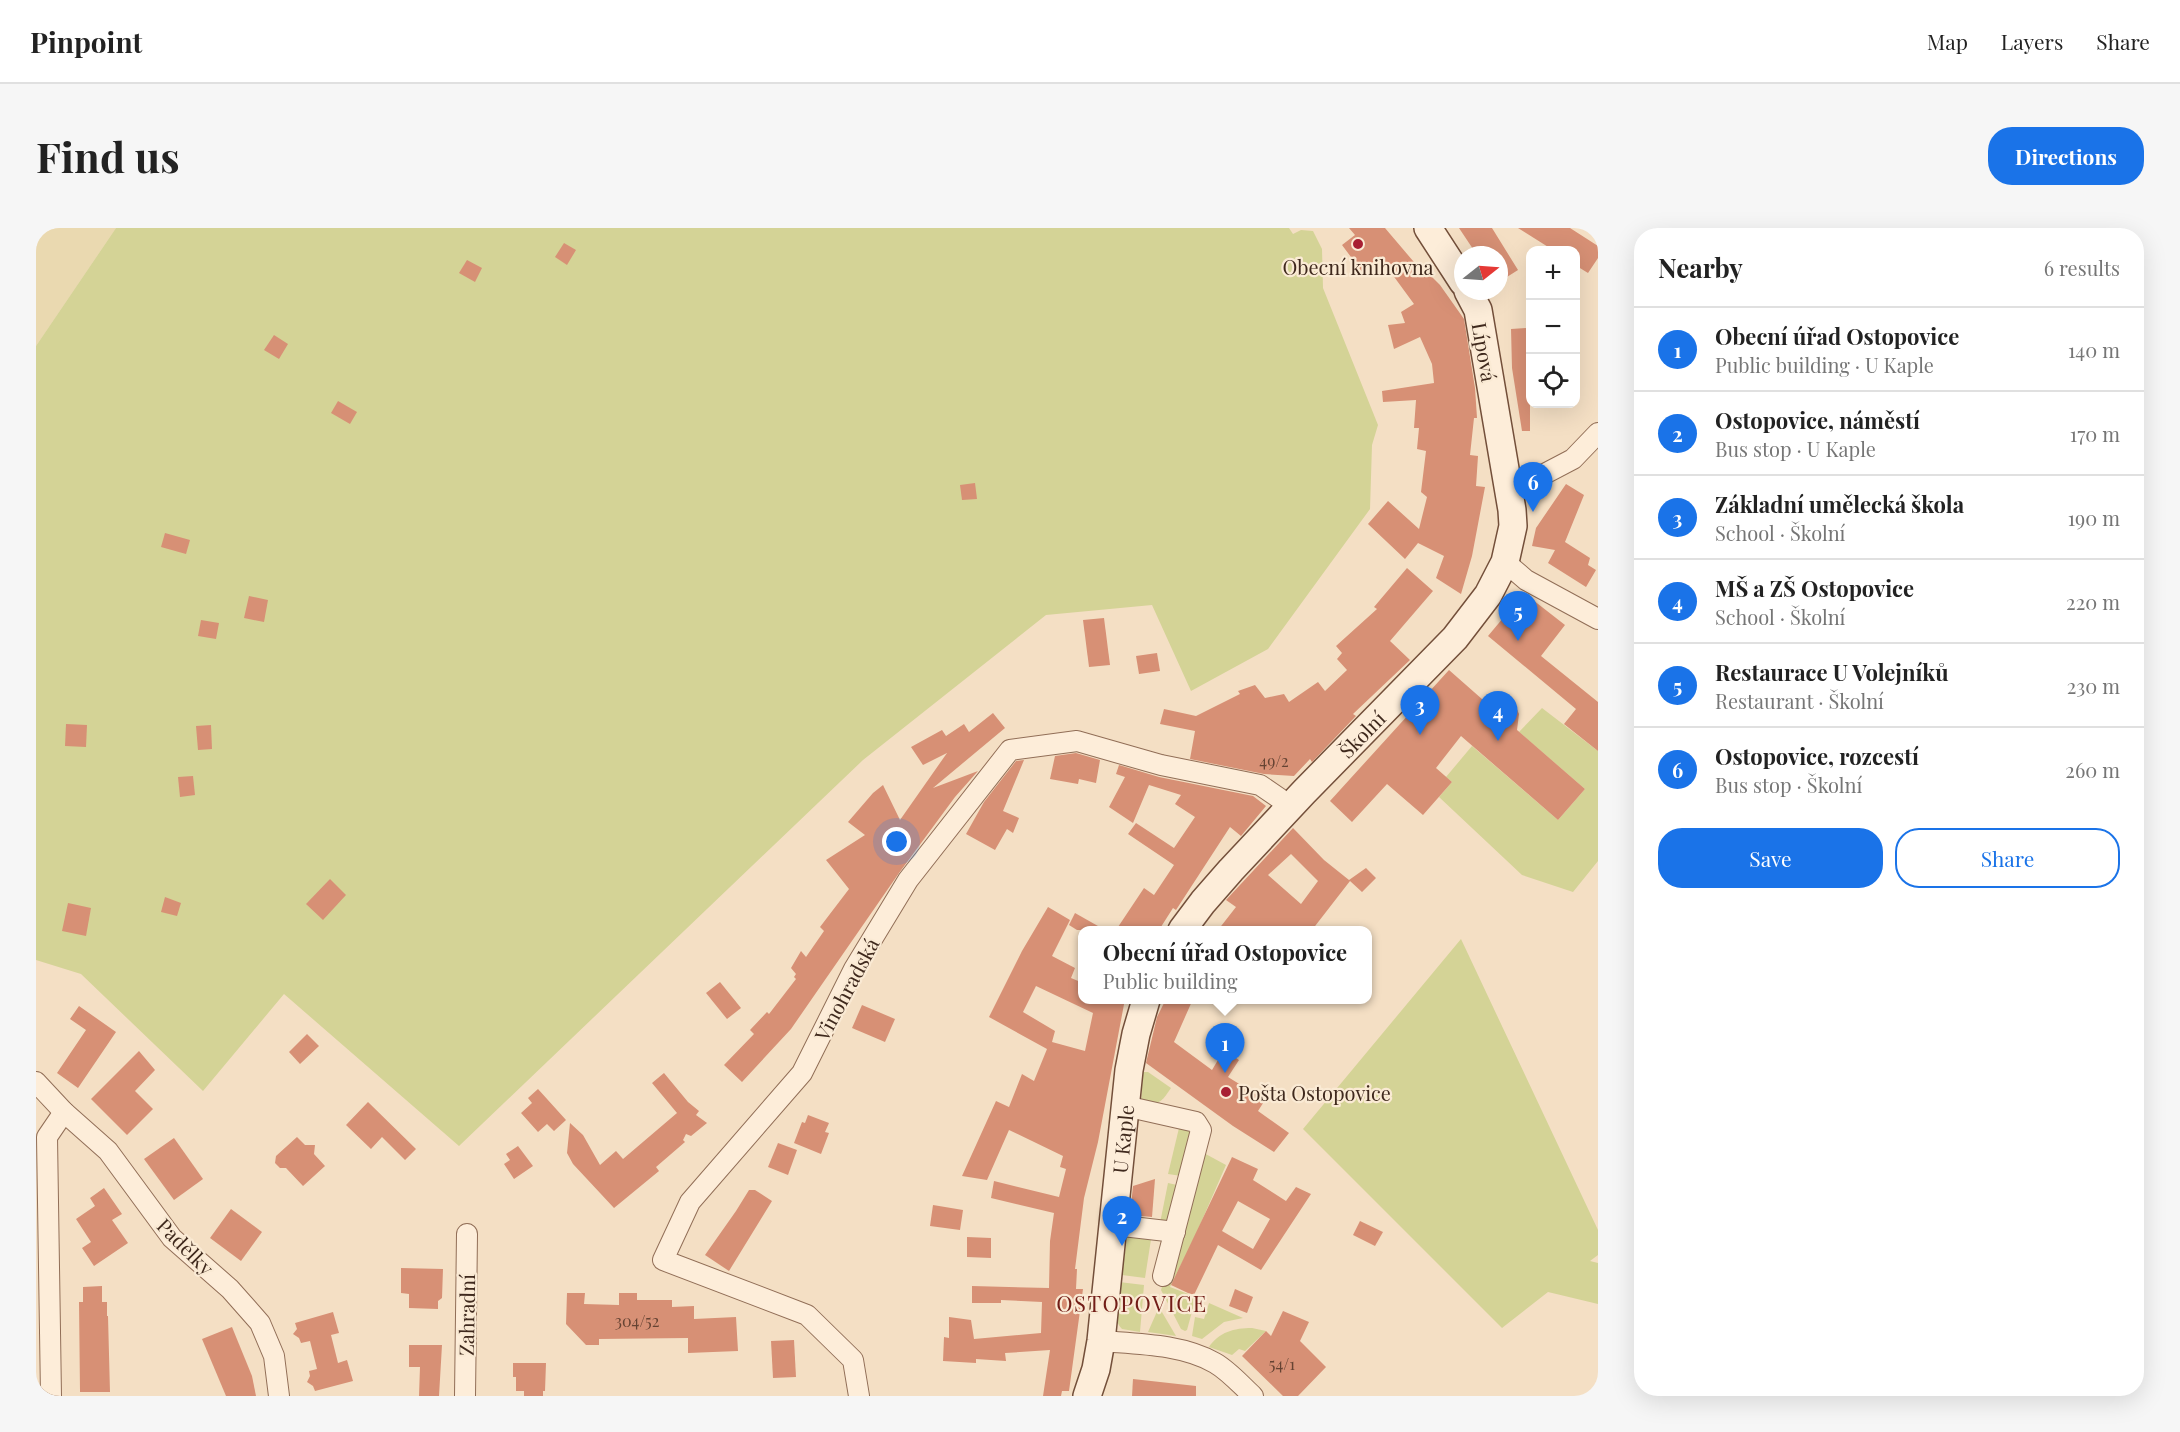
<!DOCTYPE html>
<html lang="en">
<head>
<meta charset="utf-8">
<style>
	:root { --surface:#fff; --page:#f6f6f6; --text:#222; --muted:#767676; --line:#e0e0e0; --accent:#1a73e8 }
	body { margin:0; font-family:"Playfair Display",serif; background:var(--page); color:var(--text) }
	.controls { position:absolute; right:18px; top:18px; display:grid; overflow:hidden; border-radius:12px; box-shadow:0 6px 24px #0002 }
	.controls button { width:54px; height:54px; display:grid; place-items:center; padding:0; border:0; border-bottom:2px solid var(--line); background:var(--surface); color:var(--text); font:30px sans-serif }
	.compass { position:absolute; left:1418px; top:18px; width:54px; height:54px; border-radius:50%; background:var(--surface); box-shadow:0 6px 24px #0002; rotate:73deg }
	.you { position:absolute; left:861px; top:614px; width:21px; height:21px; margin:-15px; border:4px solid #fff; border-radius:50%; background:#1a73e8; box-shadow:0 0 0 9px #1a73e833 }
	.badge { display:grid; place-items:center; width:39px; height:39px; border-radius:50%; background:var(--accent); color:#fff; font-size:20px; font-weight:700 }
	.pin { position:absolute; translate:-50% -50px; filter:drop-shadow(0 2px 3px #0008) }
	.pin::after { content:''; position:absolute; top:32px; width:21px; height:18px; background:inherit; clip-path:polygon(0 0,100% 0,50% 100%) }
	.popup { position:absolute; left:1042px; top:698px; width:294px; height:78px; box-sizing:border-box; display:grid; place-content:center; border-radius:12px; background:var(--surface); filter:drop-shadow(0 2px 4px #0005); font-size:20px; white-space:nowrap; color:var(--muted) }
	.popup b { font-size:22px; color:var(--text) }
	.popup::after { content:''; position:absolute; left:50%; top:100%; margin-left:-12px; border:12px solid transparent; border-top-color:var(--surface) }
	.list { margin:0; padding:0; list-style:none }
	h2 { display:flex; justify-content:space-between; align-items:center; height:78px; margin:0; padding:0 24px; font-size:26px }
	h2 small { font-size:20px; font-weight:400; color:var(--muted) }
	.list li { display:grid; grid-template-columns:39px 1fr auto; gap:18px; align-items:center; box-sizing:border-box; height:84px; padding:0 24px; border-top:2px solid var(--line) }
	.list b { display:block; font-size:22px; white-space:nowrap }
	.list p { margin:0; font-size:20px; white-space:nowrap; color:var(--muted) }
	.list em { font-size:20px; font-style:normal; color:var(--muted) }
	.actions { display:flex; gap:12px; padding:18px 24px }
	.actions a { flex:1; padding:14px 0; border:2px solid var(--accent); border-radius:24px; text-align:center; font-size:21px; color:var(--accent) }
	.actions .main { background:var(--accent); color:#fff }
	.icon { flex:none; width:33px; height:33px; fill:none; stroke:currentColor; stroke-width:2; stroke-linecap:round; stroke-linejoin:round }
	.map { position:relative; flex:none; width:1562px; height:1168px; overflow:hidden; border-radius:24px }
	header { display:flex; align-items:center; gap:36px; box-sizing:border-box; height:84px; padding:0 30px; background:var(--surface); border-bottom:2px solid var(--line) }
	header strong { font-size:28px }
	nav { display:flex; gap:33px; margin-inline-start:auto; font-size:21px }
	.intro { display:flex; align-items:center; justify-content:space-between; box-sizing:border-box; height:144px; padding:0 36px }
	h1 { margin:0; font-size:42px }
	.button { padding:15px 27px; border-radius:24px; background:var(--accent); color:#fff; font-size:21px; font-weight:700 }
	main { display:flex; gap:36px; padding:0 36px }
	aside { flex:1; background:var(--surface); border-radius:24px; box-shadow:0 6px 24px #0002 }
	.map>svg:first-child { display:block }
	.farmland { fill:#ead9b0 }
	.green { fill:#d4d396 }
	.building { fill:#d79075; fill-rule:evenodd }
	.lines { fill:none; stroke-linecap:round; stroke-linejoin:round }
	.street-casing { stroke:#916e57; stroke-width:22 }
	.secondary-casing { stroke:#734f3a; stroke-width:30 }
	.street { stroke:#fdedd9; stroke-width:20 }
	.secondary { stroke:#fdedd9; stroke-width:27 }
	.poi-dot { fill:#a81f33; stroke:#faead4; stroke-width:2 }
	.labels { text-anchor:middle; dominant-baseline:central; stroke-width:4.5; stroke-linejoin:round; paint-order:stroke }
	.number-label { font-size:16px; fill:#654333 }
	.poi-label { font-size:20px; fill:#3f291d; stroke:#faead4 }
	.street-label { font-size:20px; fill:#3f291d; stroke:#faead4 }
	.quarter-label { font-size:22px; letter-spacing:1.5px; fill:#721d17; stroke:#faead4 }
</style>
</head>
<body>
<header>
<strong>Pinpoint</strong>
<nav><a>Map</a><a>Layers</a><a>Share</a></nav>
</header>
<div class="intro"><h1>Find us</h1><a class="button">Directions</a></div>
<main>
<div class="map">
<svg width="1562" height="1168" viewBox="0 0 1562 1168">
	<rect width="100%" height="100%" fill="#f4dfc4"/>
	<!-- farmland -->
	<polygon class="farmland" points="0,0 80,0 0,118"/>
	<!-- green -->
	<g class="green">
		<polygon points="80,0 1253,0 1257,6 1265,2 1277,3 1286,21 1287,60 1342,197 1336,217 1334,281 1232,421 1155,463 1116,377 1010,387 827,532 423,918 248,766 167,863 45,746 0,732 0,118"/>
		<polygon points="1506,480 1562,523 1562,633 1537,664 1486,647 1403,569 1416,554 1410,549 1436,518 1522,592 1549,561 1483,504"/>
		<polygon points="1425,711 1562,1002 1562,1027 1554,1033 1562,1035 1562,1076 1512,1064 1466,1100 1267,901"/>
		<path d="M1107,844H1112L1135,860C1125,875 1123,877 1105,875Z"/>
		<polygon points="1143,900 1164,906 1152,949 1132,946"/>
		<polygon points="1166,924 1190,937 1160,1006 1134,1059 1160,1069 1151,1102 1149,1103 1145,1101 1125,1062 1146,998"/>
		<polygon points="1132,955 1150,959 1138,998 1124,995"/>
		<polygon points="1092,1003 1116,1005 1109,1050 1086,1047"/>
		<path d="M1083,1054L1108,1057L1104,1104L1086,1101C1075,1090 1081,1069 1083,1054Z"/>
		<polygon points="1173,1075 1207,1090 1188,1094 1166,1111 1156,1108 1159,1089 1168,1091"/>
		<polygon points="1123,1079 1140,1108 1112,1104"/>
		<path d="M1216,1100L1230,1103L1209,1123L1203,1121L1196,1127L1173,1119C1183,1104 1198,1100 1216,1100Z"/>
	</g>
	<!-- building -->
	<g class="building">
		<polygon points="1313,0 1349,0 1383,40 1386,39 1404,57 1428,91 1439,160 1441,190 1438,190 1434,227 1442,228 1440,258 1449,259 1436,328 1425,366 1400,350 1408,328 1382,315 1369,331 1332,296 1352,273 1383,301 1391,269 1385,264 1390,223 1381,221 1383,200 1378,200 1380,172 1347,174 1346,163 1398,155 1396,136 1384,109 1358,121 1352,97 1369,95 1365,84 1378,76 1345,31 1327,45 1306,17 1319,7"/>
		<polygon points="1423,0 1456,0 1482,42 1463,54 1463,27 1441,27"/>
		<polygon points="1482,0 1534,0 1562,18 1562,30 1552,45 1539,37 1539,22 1517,22"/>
		<polygon points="528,15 540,22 531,37 519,29"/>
		<polygon points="431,32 446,40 439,54 423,45"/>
		<polygon points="1490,100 1492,127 1494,126 1494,203 1486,203 1476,140 1475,101"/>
		<polygon points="238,107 252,116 243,131 228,122"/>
		<polygon points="302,173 321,184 314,196 295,185"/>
		<polygon points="939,255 941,271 926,272 924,257"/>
		<polygon points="1530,256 1548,267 1529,314 1554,330 1552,337 1560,342 1550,359 1512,335 1519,322 1496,318 1500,300"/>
		<polygon points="129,305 154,312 150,326 125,319"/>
		<polygon points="1371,340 1397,363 1354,413 1374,432 1317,486 1320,488 1276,534 1274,531 1258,548 1228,546 1154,531 1159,503 1124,496 1128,481 1160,488 1204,466 1202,463 1219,457 1229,470 1248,466 1253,474 1282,454 1289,463 1311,442 1301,431 1306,425 1300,418 1341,381 1338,379"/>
		<polygon points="1488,365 1529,397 1505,428 1562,474 1562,523 1528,496 1540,481 1452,408"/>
		<polygon points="213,368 232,372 228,394 208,390"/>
		<polygon points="1068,390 1074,437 1053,439 1047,392"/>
		<polygon points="165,392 183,395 180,411 162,408"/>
		<polygon points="1121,425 1124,443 1103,446 1100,428"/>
		<polygon points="1413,442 1463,486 1476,470 1483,486 1481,502 1549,561 1522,592 1425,508 1400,540 1416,554 1387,587 1351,556 1316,594 1294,573"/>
		<polygon points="957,485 969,500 897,560 942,543 919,569 863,645 755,801 706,854 688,837 718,806 714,802 731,784 733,786 760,751 758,749 760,746 755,740 765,723 770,729 788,703 784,699 813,661 790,632 829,607 812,594 837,565 847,557 864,592 911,525 887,537 875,519 906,502 910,508 928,496 933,504"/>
		<polygon points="30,496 51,497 50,519 29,518"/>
		<polygon points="175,497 176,521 162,522 160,498"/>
		<polygon points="1040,525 1064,532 1060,555 1043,551 1042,556 1014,551 1019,528"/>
		<polygon points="988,532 967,583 983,590 977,605 971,601 959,622 930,606 948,574 980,533"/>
		<polygon points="1083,537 1123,549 1217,568 1230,578 1205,608 1194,599 1140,682 1137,680 1123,702 1080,702 1108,660 1118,667 1138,637 1092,606 1100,595 1138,620 1159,589 1139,576 1145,567 1113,557 1097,595 1073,579 1089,549 1080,546"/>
		<polygon points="157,548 159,567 144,569 142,549"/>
		<path d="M1257,600L1288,632L1313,652L1330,640L1340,650L1326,664L1314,653L1276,702H1182L1200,679L1190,672ZM1255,626L1282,653L1265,676L1232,647Z"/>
		<polygon points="294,651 310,667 287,692 270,676"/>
		<polygon points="129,669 145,675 141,688 125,684"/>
		<polygon points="32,675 55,680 50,708 26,703"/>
		<path d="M1012,679L1034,692L1016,728L1039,740L1035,750L1047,755V771H1089L1062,914L1048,970L1039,1041H1041L1040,1061H1047L1033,1163H1026L1025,1168H1007L1014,1122L969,1125L970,1133L940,1131V1135L907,1133L908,1109L913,1110V1089L935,1092L938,1111L1005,1105L1006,1074L965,1072V1075H936V1058L1013,1060L1014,1013L1018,985L955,970L958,953L1023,969L1030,941L1024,939L1027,928L973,902L951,952L926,948L960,873L973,879L986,846L998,853L1011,821L953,789L986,723ZM1000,758L1057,785L1049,823L1016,814L1019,803L987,784Z"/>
		<polygon points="1039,685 1069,702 1041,702 1033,697"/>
		<polygon points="684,754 705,780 691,791 670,765"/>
		<polygon points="1130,771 1157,771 1138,814 1176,842 1188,822 1203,832 1192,849 1229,872 1222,883 1253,905 1238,924 1197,898 1110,835 1121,789"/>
		<polygon points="826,777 859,791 849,814 816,800"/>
		<polygon points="43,778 80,804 42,860 21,845 50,802 34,791"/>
		<polygon points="271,806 283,818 264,836 253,824"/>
		<polygon points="103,823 119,842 99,863 117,881 91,907 55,871"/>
		<polygon points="628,845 652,874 663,883 660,887 671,895 655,908 650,906 647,912 649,914 620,939 623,943 578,980 537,936 531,925 534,895 547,907 564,937 580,923 587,931 641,885 616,855"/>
		<polygon points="502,861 530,892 518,903 511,896 502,904 485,885 496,875 492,870"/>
		<polygon points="332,874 380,921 369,932 346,909 335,921 310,897"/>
		<polygon points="772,887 793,895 789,904 793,905 785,926 758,915 766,894 769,895"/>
		<polygon points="261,909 269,917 279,917 278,926 289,938 267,958 250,940 244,940 239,935 240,928"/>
		<polygon points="138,910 167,951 138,972 108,931"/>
		<polygon points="742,915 761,922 752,947 732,939"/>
		<polygon points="482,918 497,938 478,951 468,936 474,932 470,926"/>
		<path d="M1196,929L1222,941L1217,952L1250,973L1260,959L1275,966L1225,1042L1182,1017L1158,1067L1152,1065L1135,1057ZM1202,973L1234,991L1217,1021L1186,1003Z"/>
		<polygon points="1119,951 1116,989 1094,987 1097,958"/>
		<polygon points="68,960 86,986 76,992 92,1015 58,1038 46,1020 55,1014 40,991 59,978 54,970"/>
		<polygon points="713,962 719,962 736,973 693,1043 669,1027 700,983"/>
		<polygon points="897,977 927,982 924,1002 894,998"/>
		<polygon points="195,981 226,1004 205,1033 174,1010"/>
		<polygon points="1324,993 1347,1004 1339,1018 1317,1007"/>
		<polygon points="931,1009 955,1010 955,1030 931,1029"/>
		<polygon points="365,1040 407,1041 406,1070 402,1073 402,1081 373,1080 373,1066 365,1065"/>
		<polygon points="66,1058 66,1074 71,1074 71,1088 72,1088 74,1164 44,1164 43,1074 47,1074 47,1059"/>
		<polygon points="1199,1061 1217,1069 1211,1085 1193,1078"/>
		<polygon points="531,1065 549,1065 548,1076 583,1077 583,1065 601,1065 601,1072 636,1072 636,1079 658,1078 658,1091 700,1089 702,1123 652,1125 652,1110 563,1111 563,1117 550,1117 530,1096"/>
		<polygon points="1247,1083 1273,1094 1264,1113 1290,1139 1262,1168 1247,1168 1206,1128 1230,1103 1235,1108"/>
		<polygon points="297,1084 303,1105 295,1107 302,1135 311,1132 317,1153 279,1163 277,1158 271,1154 274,1148 273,1143 281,1141 274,1113 265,1115 263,1110 257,1106 261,1101 259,1095"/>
		<polygon points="196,1099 216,1148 220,1168 190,1168 166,1111"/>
		<polygon points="758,1112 760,1149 737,1150 735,1113"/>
		<polygon points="373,1117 406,1117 403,1168 383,1168 384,1139 373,1139"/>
		<polygon points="477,1135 510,1135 509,1163 507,1163 507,1168 488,1168 488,1163 480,1163 480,1149 477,1149"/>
		<polygon points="1097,1151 1160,1158 1160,1168 1096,1168"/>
	</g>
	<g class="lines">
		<defs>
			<g id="street">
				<polyline points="1474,264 1537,231 1562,205"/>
				<polyline points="1469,334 1490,352 1562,391"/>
				<polyline points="0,854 28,884 72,923 136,1010 194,1061 224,1095 238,1128 243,1168"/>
				<polyline points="1089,878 1160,894 1165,902 1127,1048"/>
				<polyline points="1087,998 1139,1004"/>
				<path d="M1065,1113C1101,1116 1146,1116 1179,1135C1193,1143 1205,1157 1217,1168"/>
				<polyline points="15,1168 11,909 28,884"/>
				<polyline points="429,1168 431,1006"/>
				<polyline points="823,1168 817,1132 771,1087 627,1032 654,974 766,845 818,741 872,652 974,522 1041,513 1125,537 1224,557 1243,570 1253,580"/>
			</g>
			<g id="secondary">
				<polyline points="1392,0 1427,54"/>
				<path id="s1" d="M1146,702L1167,674L1195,642L1268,564L1419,410L1452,367L1469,334L1477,298L1476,282L1442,82L1432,63"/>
				<path id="s2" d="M1051,1168L1060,1141L1065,1113L1093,842L1100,806L1110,772"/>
			</g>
		</defs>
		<!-- street casing -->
		<use href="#street" class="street-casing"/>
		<!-- secondary casing -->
		<use href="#secondary" class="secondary-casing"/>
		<!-- street -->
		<use href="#street" class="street"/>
		<!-- secondary -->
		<use href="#secondary" class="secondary"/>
	</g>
	<!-- markers -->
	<g class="poi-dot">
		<circle cx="1322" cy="16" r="6"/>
		<circle cx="1190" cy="864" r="6"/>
	</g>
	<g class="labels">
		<!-- number labels -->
		<g class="number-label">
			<text x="1238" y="532">49/2</text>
			<text x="601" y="1092">304/52</text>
			<text x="1246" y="1135">54/1</text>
		</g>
		<!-- poi labels -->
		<g class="poi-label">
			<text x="1322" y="38">Obecní knihovna</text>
			<text x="1202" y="864" text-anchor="start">Pošta Ostopovice</text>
		</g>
		<!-- street labels -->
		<g class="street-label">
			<text transform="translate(1449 124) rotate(80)">Lípová</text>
			<text stroke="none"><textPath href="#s1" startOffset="266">Školní</textPath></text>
			<text transform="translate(810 761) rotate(-62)">Vinohradská</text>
			<text stroke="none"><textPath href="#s2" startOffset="260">U Kaple</textPath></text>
			<text transform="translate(150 1018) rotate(45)">Padělky</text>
			<text transform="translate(430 1087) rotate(-89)">Zahradní</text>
		</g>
		<!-- quarter labels -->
		<g class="quarter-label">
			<text x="1096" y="1075">OSTOPOVICE</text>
		</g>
	</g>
</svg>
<div class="controls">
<button>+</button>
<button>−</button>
<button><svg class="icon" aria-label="locate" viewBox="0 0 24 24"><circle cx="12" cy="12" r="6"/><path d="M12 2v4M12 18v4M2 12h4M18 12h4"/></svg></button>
</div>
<svg class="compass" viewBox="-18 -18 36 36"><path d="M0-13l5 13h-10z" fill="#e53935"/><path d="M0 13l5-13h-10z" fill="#767676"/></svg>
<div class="you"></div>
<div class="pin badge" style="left:1189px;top:845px">1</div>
<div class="popup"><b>Obecní úřad Ostopovice</b>Public building</div>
<div class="pin badge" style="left:1086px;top:1018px">2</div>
<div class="pin badge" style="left:1384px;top:507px">3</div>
<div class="pin badge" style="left:1462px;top:513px">4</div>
<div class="pin badge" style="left:1482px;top:413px">5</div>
<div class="pin badge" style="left:1497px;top:284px">6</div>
</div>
<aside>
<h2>Nearby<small>6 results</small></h2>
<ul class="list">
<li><span class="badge">1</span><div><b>Obecní úřad Ostopovice</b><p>Public building · U Kaple</p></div><em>140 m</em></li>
<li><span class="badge">2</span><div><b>Ostopovice, náměstí</b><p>Bus stop · U Kaple</p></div><em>170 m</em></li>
<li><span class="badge">3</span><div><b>Základní umělecká škola</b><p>School · Školní</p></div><em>190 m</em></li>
<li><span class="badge">4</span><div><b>MŠ a ZŠ Ostopovice</b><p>School · Školní</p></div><em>220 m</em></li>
<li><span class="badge">5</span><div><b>Restaurace U Volejníků</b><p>Restaurant · Školní</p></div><em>230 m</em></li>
<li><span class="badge">6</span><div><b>Ostopovice, rozcestí</b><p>Bus stop · Školní</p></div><em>260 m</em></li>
</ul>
<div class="actions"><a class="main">Save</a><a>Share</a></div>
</aside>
</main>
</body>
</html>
